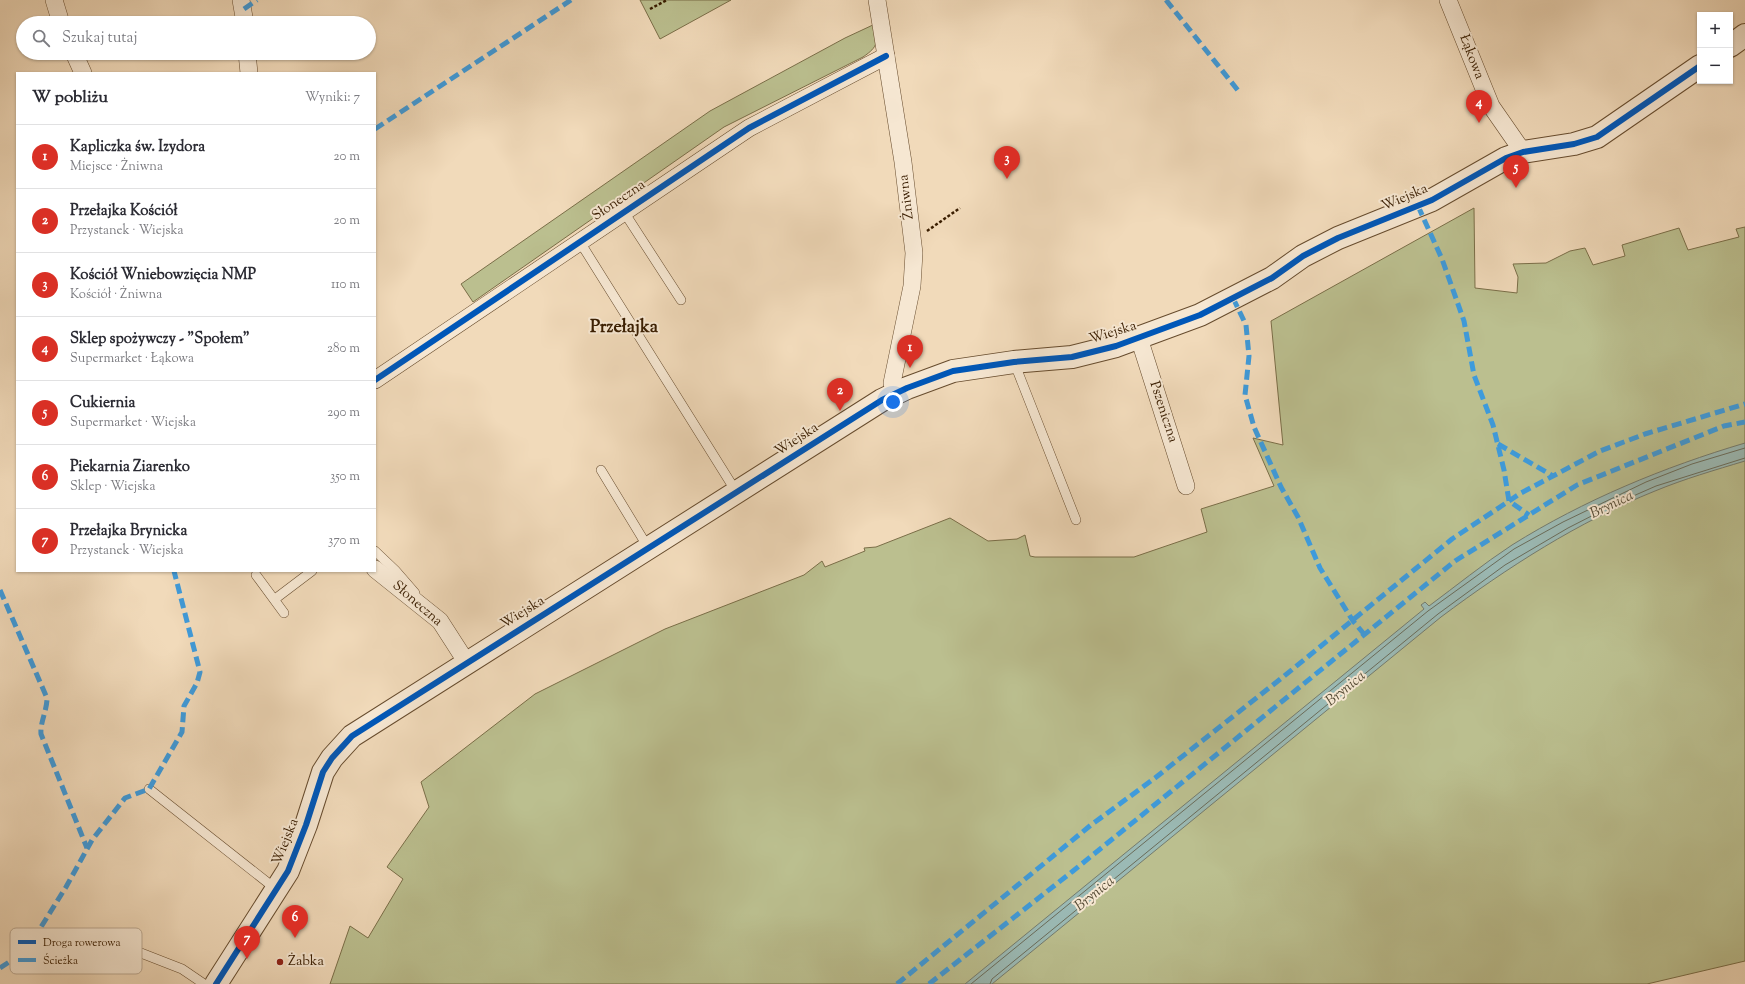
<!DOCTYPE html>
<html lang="pl">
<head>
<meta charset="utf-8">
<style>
	:root { --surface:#fff; --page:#f7f7f7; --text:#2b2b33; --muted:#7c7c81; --line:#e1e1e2; --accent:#d93025 }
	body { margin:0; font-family:"Sorts Mill Goudy",serif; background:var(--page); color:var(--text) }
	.controls { position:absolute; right:12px; top:12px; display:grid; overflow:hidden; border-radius:0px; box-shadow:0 1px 3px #0004 }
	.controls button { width:36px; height:36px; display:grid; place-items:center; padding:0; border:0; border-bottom:1px solid var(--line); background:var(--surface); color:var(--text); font:20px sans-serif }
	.you { position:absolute; left:893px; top:402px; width:14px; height:14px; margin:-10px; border:3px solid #fff; border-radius:50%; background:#1a73e8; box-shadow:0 0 0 6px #1a73e833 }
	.badge { display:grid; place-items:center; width:26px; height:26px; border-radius:50%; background:var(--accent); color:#fff; font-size:13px; font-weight:700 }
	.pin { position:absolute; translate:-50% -33px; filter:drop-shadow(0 1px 2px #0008) }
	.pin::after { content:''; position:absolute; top:21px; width:14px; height:12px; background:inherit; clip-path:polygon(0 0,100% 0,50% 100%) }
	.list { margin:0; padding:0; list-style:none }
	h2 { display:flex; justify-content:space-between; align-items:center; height:52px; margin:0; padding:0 16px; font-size:17px }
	h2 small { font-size:13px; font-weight:400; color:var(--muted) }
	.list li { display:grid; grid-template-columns:26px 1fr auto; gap:12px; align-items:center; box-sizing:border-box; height:64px; padding:0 16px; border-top:1px solid var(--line) }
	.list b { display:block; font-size:15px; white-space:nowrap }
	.list p { margin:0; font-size:13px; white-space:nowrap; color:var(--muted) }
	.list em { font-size:13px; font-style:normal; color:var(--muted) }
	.icon { flex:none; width:22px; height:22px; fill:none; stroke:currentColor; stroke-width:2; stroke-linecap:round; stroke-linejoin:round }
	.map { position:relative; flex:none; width:1745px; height:984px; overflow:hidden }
	.search { position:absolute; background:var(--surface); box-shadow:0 1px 3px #0004; left:16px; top:16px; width:360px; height:44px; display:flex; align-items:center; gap:10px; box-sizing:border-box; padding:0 14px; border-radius:22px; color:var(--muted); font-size:15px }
	.panel { position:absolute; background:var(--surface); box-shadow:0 1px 3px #0004; left:16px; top:72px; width:360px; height:500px; border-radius:0px }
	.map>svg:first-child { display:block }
	.green { fill:#bbbf8f; stroke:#7a6e48 }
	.water { fill:#9bbab5; stroke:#747b6d }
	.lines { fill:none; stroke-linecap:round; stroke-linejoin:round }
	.shore { stroke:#6a6c5a; stroke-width:1 }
	.service-casing { stroke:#674c2e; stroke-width:10 }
	.minor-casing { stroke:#674c2e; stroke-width:18 }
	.tertiary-casing { stroke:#674c2e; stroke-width:24 }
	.path { stroke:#391d00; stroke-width:2.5; stroke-dasharray:3 2; stroke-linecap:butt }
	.service { stroke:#f6e7d2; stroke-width:9 }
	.minor { stroke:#f6e7d2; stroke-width:17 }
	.tertiary { stroke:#f6e7d2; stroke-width:22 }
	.quiet { stroke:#3e9bdc; stroke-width:5; stroke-dasharray:10 5; stroke-linecap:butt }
	.cycleway-casing { stroke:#f6e7d2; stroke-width:8 }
	.cycleway { stroke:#0057b8; stroke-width:6 }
	.poi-dot { fill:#8f2418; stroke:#f6e7d2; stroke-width:1.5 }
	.labels { text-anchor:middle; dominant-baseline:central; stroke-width:4; stroke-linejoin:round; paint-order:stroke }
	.street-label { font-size:14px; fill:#391d00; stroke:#f6e7d2 }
	.poi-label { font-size:14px; fill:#391d00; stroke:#f6e7d2; text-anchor:start }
	.water-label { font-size:15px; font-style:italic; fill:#564c36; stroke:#f6e7d2 }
	.district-label { font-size:18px; font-weight:bold; fill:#391d00; stroke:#f6e7d2 }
	.key { fill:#f6e7d2; stroke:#bdaa93; stroke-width:1 }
	.key-label { font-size:11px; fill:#391d00 }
</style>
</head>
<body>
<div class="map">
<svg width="1745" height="984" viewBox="0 0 1745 984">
	<rect width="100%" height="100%" fill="#f1daba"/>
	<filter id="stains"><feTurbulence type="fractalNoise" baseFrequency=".005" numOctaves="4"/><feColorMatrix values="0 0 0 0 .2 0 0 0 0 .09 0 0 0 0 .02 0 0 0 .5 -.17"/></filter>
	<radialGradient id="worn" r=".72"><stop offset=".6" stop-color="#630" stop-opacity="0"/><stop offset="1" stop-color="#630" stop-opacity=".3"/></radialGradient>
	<!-- green -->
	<g class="green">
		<polygon points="640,0 731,0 660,39"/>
		<path d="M875,24C877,43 879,46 863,57L724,127L473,302L461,284L710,111L845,38Z"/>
		<polygon points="1474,208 1475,288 1517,293 1518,277 1513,264 1546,263 1570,251 1585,248 1593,265 1625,256 1622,245 1679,228 1688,250 1739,237 1736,229 1745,227 1745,961 1647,984 330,984 350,926 368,938 403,879 387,867 429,807 421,782 535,694 665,629 804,575 822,561 825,567 865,551 864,548 876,547 950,518 988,541 1017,539 1025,535 1030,556 1035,557 1134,557 1207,532 1201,509 1274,486 1253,438 1283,445 1271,321"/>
	</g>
	<!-- water -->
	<path class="water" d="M1745,443V461C1715,470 1684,479 1655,491C1578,522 1508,567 1441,617L992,984H965L1424,609L1421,605L1425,602L1429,606C1456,586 1483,564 1512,545C1584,500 1664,467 1745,443Z"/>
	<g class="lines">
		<!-- shore -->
		<g class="shore">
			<polyline points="971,984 1428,611 1514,549 1563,522 1646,482 1692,464 1745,448"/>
			<polyline points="990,984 992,979 1438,614 1505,565 1568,528 1615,504 1656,486 1745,458"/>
		</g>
		<defs>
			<g id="service">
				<polyline points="624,212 681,300"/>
				<polyline points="580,242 737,493"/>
				<polyline points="1014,362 1076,520"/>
				<polyline points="601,470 649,549"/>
				<polyline points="375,551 395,570 415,593"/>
				<polyline points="256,575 284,613"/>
				<polyline points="275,599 312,571"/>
				<polyline points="149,789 277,890"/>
				<polyline points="123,946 182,969 204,984"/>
			</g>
			<g id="minor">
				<polyline points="54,0 61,23"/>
				<polyline points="241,0 245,23"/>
				<polyline points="877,0 903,162 914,253 912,286 892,383 895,393"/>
				<polyline points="1448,0 1491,106 1523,152"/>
				<polyline points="74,53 83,73"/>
				<polyline points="247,53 249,73"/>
				<polyline points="1139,338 1186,486"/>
				<polyline points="375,380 749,128 886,56"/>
				<polyline points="375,569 440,621 467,663"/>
			</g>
			<g id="tertiary">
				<polyline points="1730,46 1745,35"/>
				<polyline points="216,984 288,871 306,825 323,772 332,758 352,736 882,400 907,388 953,371 1014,362 1072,357 1116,346 1200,315 1272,278 1303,256 1338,238 1432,200 1506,158 1523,152 1574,144 1597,137 1700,66"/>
			</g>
		</defs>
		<!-- service casing -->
		<use href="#service" class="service-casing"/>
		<!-- minor casing -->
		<use href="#minor" class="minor-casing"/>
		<!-- tertiary casing -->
		<use href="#tertiary" class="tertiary-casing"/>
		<!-- path -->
		<g class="path">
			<polyline points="650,9 667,0"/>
			<polyline points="927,231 960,208"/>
		</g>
		<!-- service -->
		<use href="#service" class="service"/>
		<!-- minor -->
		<use href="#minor" class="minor"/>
		<!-- tertiary -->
		<use href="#tertiary" class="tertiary"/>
		<!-- quiet -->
		<g class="quiet">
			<polyline points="1166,0 1240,93"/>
			<polyline points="244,9 257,0"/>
			<polyline points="375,129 571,0"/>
			<polyline points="1418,206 1442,259 1464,321 1474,375 1493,425 1504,470 1509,501 1529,515"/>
			<polyline points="1233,298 1246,325 1249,356 1245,395 1254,427 1281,487 1298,517 1320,568 1353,621 1364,634"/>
			<polyline points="1498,444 1553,476"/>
			<path d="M0,590L47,698C47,711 40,722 41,734L87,848"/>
			<polyline points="0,968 26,951 66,887 92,840 125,798 149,789 182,732 184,706 197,683 200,672 174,571"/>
			<polyline points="897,984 1091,825 1155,778 1283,677 1452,539 1521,493 1600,451 1645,434 1745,404"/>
			<polyline points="929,984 1073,871 1455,561 1577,485 1724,426 1745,422"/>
		</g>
		<defs>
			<g id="cycleway">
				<polyline points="375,380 749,128 886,56"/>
				<polyline points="216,984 288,871 306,825 323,772 332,758 352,736 882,400 907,388 953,371 1014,362 1072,357 1116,346 1200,315 1272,278 1303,256 1338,238 1432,200 1506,158 1523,152 1574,144 1597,137 1700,66"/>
			</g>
		</defs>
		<!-- cycleway casing -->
		<use href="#cycleway" class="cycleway-casing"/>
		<!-- cycleway -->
		<use href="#cycleway" class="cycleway"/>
	</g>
	<!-- markers -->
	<circle class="poi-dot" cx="280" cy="962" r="4"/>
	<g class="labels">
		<!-- street labels -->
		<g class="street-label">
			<text transform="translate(1471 57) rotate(69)">Łąkowa</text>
			<text transform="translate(907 197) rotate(-97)">Żniwna</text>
			<text transform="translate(1405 198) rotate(-23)">Wiejska</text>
			<text transform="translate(619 201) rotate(-34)">Słoneczna</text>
			<text transform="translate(1113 333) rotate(-17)">Wiejska</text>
			<text transform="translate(1163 412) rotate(72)">Pszeniczna</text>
			<text transform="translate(797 440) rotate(-33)">Wiejska</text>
			<text transform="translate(417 604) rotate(41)">Słoneczna</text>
			<text transform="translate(523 613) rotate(-32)">Wiejska</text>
			<text transform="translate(286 842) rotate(-68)">Wiejska</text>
		</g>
		<!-- poi labels -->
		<g class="poi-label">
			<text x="288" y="962">Żabka</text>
		</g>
		<!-- water labels -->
		<g class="water-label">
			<text transform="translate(1612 505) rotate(-26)">Brynica</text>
			<text transform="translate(1346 689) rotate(-39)">Brynica</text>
			<text transform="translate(1095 894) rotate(-39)">Brynica</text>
		</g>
		<!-- district labels -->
		<g class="district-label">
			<text x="624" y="328">Przełajka</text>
		</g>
	</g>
	<!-- legend -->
	<rect x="10" y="928" width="132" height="46" rx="6" class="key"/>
	<rect x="18" y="940" width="18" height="4" fill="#0057b8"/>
	<rect x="18" y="958" width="18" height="4" fill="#3e9bdc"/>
	<g class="key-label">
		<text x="43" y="946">Droga rowerowa</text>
		<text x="43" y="964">Ścieżka</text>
	</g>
	<rect width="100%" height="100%" filter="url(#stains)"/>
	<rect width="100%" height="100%" fill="url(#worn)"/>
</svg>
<div class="controls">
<button>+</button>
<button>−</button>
</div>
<div class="you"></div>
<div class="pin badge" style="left:910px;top:368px">1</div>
<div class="pin badge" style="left:840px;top:411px">2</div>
<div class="pin badge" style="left:1007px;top:179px">3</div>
<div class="pin badge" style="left:1479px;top:123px">4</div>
<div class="pin badge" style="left:1516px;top:188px">5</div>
<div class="pin badge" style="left:295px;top:938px">6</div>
<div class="pin badge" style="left:247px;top:959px">7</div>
<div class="search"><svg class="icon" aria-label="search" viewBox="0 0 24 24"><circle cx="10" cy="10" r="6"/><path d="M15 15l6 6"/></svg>Szukaj tutaj</div>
<section class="panel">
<h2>W pobliżu<small>Wyniki: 7</small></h2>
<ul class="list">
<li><span class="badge">1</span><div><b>Kapliczka św. Izydora</b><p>Miejsce · Żniwna</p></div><em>20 m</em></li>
<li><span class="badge">2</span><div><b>Przełajka Kościół</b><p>Przystanek · Wiejska</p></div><em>20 m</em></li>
<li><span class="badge">3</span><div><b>Kościół Wniebowzięcia NMP</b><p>Kościół · Żniwna</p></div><em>110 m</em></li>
<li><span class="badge">4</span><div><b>Sklep spożywczy - &quot;Społem&quot;</b><p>Supermarket · Łąkowa</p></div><em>280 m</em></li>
<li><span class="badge">5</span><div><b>Cukiernia</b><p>Supermarket · Wiejska</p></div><em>290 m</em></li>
<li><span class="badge">6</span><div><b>Piekarnia Ziarenko</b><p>Sklep · Wiejska</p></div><em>350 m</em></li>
<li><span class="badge">7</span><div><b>Przełajka Brynicka</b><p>Przystanek · Wiejska</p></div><em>370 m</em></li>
</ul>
</section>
</div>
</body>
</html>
